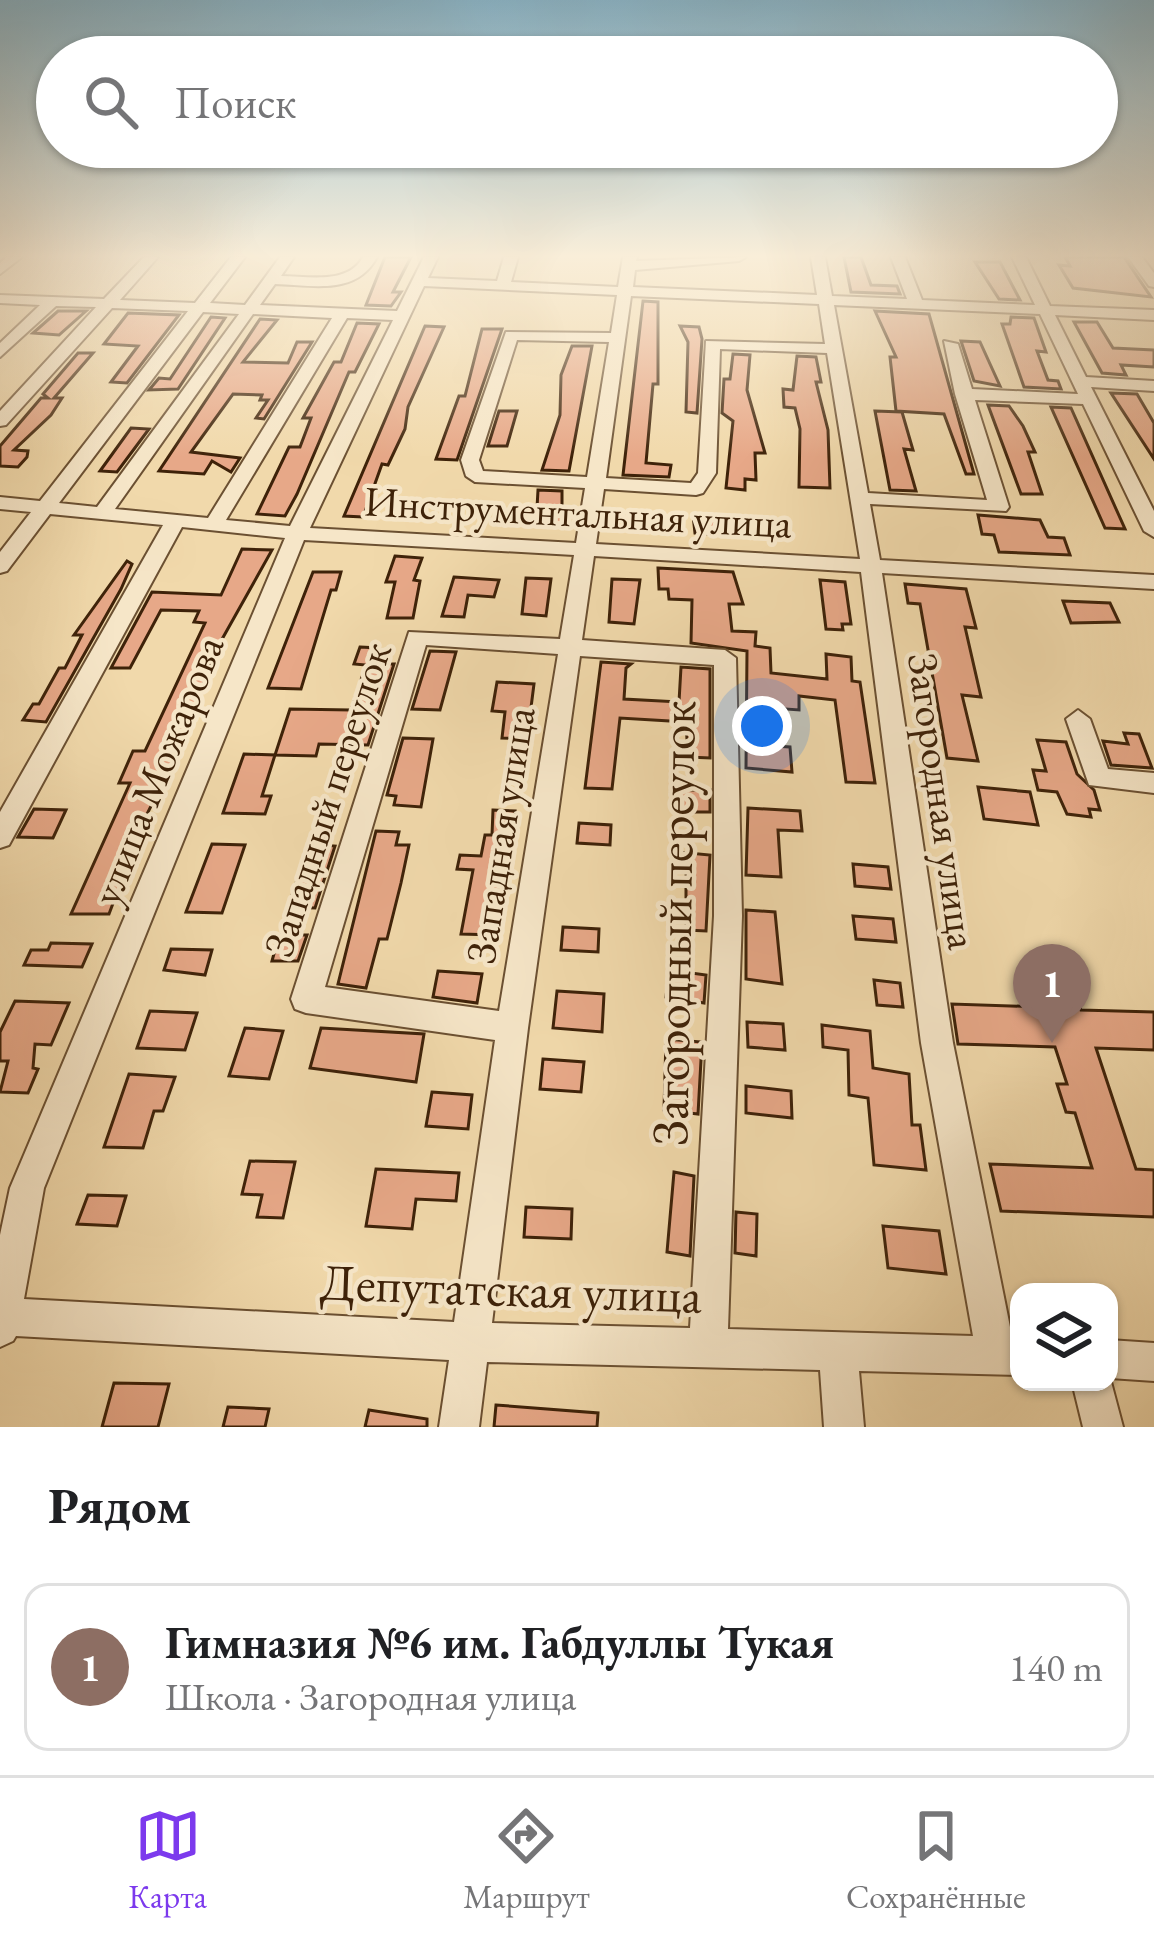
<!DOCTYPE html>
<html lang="ru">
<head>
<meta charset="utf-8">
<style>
	:root { --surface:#fff; --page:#f2f2f2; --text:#202124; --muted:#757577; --line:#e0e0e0; --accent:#7c3aed }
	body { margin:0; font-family:"EB Garamond",serif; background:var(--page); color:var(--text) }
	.controls { position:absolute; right:36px; bottom:36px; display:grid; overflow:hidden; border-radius:24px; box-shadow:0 3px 9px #0004 }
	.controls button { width:108px; height:108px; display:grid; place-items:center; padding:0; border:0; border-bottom:3px solid var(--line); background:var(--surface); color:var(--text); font:60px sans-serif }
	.you { position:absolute; left:762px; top:726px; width:42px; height:42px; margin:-30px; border:9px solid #fff; border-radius:50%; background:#1a73e8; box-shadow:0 0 0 18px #1a73e833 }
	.badge { display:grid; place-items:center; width:78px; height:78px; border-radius:50%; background:var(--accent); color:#fff; font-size:39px; font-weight:700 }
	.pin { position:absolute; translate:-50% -99px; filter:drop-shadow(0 3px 6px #0008) }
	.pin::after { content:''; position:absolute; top:63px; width:42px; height:36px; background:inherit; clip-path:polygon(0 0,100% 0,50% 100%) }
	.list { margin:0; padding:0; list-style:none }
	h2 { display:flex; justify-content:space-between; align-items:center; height:156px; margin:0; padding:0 48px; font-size:51px }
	h2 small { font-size:39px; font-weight:400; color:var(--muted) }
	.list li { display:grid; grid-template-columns:78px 1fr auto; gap:36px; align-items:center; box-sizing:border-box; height:168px; margin:0 24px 24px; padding:0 24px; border:3px solid var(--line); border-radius:24px }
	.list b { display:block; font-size:45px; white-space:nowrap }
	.list p { margin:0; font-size:39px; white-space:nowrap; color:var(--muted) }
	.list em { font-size:39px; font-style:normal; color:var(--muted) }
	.icon { flex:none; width:66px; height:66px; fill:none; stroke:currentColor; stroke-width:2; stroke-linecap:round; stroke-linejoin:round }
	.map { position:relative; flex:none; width:1154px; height:1427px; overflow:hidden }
	.search { position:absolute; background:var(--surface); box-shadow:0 3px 9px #0004; left:36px; right:36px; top:36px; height:132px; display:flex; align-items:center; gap:30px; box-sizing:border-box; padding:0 42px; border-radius:66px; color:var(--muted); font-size:45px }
	.sheet { height:348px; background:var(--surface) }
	nav { display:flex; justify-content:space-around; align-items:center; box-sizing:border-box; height:168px; border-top:3px solid var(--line); background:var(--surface); font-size:33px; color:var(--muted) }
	nav a { display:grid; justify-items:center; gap:6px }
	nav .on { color:var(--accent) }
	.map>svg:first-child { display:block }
	.building { fill:#e7a888; stroke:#3e2209; stroke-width:3 }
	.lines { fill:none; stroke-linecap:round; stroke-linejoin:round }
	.minor-casing { stroke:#6b5032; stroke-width:4 }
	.minor { fill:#f6e6c8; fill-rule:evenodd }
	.labels { text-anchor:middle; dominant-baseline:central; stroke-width:9; stroke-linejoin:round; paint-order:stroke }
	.street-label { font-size:42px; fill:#3e2209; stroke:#f6e6c8 }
	.near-street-label { font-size:51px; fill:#3e2209; stroke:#f6e6c8 }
</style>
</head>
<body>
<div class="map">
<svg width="1154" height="1427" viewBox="0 0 1154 1427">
	<rect width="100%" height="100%" fill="#f1d9ab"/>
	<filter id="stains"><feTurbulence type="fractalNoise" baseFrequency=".00167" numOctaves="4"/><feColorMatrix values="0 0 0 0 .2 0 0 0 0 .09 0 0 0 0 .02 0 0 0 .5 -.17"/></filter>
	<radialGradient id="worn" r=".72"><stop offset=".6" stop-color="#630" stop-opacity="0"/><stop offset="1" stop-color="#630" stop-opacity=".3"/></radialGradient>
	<!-- building -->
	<g class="building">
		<polygon points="385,257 411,257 393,292 401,292 391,306 366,305"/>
		<polygon points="844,257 861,257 871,285 897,286 900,294 851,292"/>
		<polygon points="1065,257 1124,257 1151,297 1073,288 1059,265 1070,266"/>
		<polygon points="975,262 1000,262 1020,300 999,299"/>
		<polygon points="643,301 658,302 658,384 653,384 646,463 671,465 669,477 623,475"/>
		<polygon points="58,311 86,311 59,335 33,333"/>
		<polygon points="875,311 929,314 974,474 966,474 944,414 896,411 890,357 896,357"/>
		<polygon points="128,313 179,315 127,383 111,382 138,346 104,344"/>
		<polygon points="211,317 225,318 178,389 149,390 159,378 170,379"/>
		<polygon points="1011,317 1034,318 1046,352 1037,351 1048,380 1058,381 1061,389 1024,387 1002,324 1010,324"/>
		<polygon points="260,319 277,320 243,362 288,363 297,342 312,342 264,419 256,418 268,400 260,400 262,395 233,394 191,452 240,458 231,472 212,461 204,474 159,471"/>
		<polygon points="1074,322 1097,322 1113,348 1154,350 1154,367 1121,365 1126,375 1102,373"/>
		<polygon points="357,323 379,324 355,372 349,372 297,494 285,516 257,514 289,447 300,447 311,418 303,418 334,362 341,362"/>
		<polygon points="425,326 444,327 408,407 405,429 388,465 382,464 363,517 344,516"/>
		<polygon points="680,326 699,327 702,339 697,413 686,412 688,342"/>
		<polygon points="482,329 502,329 457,460 436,459 459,396 465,396"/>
		<polygon points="961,341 980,342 1000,386 974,381"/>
		<polygon points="572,346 592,346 569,471 542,470 560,415 561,375"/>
		<polygon points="78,353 93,353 54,398 62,398 51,415 14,450 28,451 27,457 18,467 0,466 0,446 41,398 48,398 43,394"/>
		<polygon points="733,354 750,355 747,390 765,453 755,453 756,480 745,479 745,490 726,488 733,421 722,413 724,379 730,379"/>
		<polygon points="797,356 816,357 821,382 816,382 828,430 830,488 799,487 800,429 795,408 784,407 783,389 793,390"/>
		<polygon points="1111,393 1137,394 1154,423 1154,459"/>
		<polygon points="988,405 1009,406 1023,426 1035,452 1028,452 1042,494 1021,494"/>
		<polygon points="1051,407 1071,408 1125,529 1105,528"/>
		<polygon points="499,411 517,411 507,446 488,446"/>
		<polygon points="875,411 902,412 913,450 904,449 916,491 890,490"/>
		<polygon points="131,428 149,429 117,472 100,471"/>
		<polygon points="538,490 562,491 562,527 536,526"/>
		<polygon points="693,515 750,520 752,537 695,533"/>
		<polygon points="978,515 1040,520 1048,537 1064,538 1070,555 999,552 994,535 982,534"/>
		<polygon points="242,549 272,550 216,650 167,784 162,784 145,818 109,914 71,914 130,783 119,783 133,751 145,751 205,623 194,622 199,611 161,610 130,668 111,668 152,592 221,595"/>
		<polygon points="395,556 422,558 414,580 420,581 413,618 387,618 395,582 386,582"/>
		<polygon points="127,561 132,564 121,589 46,722 23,720 33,704 39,704 59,668 65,668 82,635 74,635"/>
		<polygon points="658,568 733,572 743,604 729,604 732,631 756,632 755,646 770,648 771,673 827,679 826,654 851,657 852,681 860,682 875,783 846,782 835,700 799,696 799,710 773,708 774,746 790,747 792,772 746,768 747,651 691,643 692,600 669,599 668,589 659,589"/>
		<polygon points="313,572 341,572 336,590 331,590 301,689 268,688"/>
		<polygon points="454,577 499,580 494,597 468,595 464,617 442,616"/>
		<polygon points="526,578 551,579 546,616 522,614"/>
		<polygon points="612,579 640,580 634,624 609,622"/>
		<polygon points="820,580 845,582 851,624 842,624 843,630 826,629"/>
		<polygon points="905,584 966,589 976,628 965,627 981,697 962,695 978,761 947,758 920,604 908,603"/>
		<polygon points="1063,601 1110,603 1119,622 1071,623"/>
		<polygon points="360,647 378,648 373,664 394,664 368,745 319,744 316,756 275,755 290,709 351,710 366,665 354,664"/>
		<polygon points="430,651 456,652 440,710 412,709"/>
		<polygon points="601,662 631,664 626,668 624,699 679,702 681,667 710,669 710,758 688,757 686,722 620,718 612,789 585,788"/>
		<polygon points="497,682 534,684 527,739 502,738 505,712 492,711"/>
		<polygon points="1124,733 1139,734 1152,768 1111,765 1103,741 1128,744"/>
		<polygon points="403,738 433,739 421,807 394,805 396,796 387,795"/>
		<polygon points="1037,740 1066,742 1077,774 1094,790 1100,810 1089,809 1091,817 1067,814 1057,792 1038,790 1033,770 1046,771"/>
		<polygon points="244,754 275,755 262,796 271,796 265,814 223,813"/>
		<polygon points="978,787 1030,792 1038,825 984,819"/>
		<polygon points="680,790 710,790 710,812 682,812"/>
		<polygon points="748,808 800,811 802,831 778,830 781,877 746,875"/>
		<polygon points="34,809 66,810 53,838 18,837"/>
		<polygon points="493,810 515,811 496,935 461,934 473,870 457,869 460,855 481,856 485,835 492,835"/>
		<polygon points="579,823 611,825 610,845 577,843"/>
		<polygon points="376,831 399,832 396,845 409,845 401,883 387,939 379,939 366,988 338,984"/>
		<polygon points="212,844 245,845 222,913 186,912"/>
		<polygon points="309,844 335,846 315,908 288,907"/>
		<polygon points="678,852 710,855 706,931 686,930 686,871 677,870"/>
		<polygon points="853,864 888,867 891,889 855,886"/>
		<polygon points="746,910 775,912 782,984 746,979"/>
		<polygon points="853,916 893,919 896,942 856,939"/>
		<polygon points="563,927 599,929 598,952 561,950"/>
		<polygon points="279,935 307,935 298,961 272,961"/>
		<polygon points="51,943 92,944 82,967 24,965 31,950 48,950"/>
		<polygon points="171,949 212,950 205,975 164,970"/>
		<polygon points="669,970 706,975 704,1003 666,997"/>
		<polygon points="438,971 482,974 477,1003 433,997"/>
		<polygon points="874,980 900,983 903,1007 877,1005"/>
		<polygon points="557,991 604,994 602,1032 553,1028"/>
		<polygon points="1041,998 1077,999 1081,1010 1154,1012 1154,1050 1096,1048 1136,1169 1154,1170 1154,1217 1001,1211 990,1164 1092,1168 1075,1113 1066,1112 1057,1084 1067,1084 1055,1047 958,1044 952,1004 1044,1007"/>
		<polygon points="15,1001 69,1003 51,1045 35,1044 33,1068 38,1069 28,1093 0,1092 8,1061 0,1061 0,1032"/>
		<polygon points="150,1011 197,1013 185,1050 137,1048"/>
		<polygon points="747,1022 783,1024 785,1050 748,1047"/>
		<polygon points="822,1025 870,1031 873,1068 909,1074 912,1125 920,1125 926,1170 874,1165 868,1098 849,1095 848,1050 823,1047"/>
		<polygon points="245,1028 283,1031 269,1079 229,1076"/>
		<polygon points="321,1028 424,1034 416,1082 310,1068"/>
		<polygon points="666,1039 702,1042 698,1114 664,1110"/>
		<polygon points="543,1059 584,1062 581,1092 540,1089"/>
		<polygon points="129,1074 175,1077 163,1111 154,1111 143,1148 104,1147"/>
		<polygon points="746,1086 791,1091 792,1118 746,1113"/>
		<polygon points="432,1092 472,1095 468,1129 426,1126"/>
		<polygon points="250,1161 295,1162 283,1218 257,1217 262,1195 242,1194"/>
		<polygon points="376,1169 459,1173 456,1201 416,1199 412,1229 366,1226"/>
		<polygon points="674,1172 694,1176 690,1256 667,1252"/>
		<polygon points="88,1195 126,1196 117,1226 77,1224"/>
		<polygon points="526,1207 572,1209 571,1239 524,1237"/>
		<polygon points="736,1212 757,1214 756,1256 735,1253"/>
		<polygon points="883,1226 939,1231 946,1274 888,1268"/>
		<polygon points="114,1383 169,1384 158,1427 102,1427"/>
		<polygon points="496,1405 598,1413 597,1427 494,1427"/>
		<polygon points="228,1407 269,1409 265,1427 223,1427"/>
		<polygon points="369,1410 427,1419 427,1427 365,1427"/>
	</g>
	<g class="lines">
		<defs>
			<g id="minor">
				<polygon points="7,257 22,257 0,274 0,263"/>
				<path d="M144,257H158L120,300L195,303L231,257H245L210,303L245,305L280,257H294L281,276C309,276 348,285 363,257H377C356,296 313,285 275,284L260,305L397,311L424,257H438L428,278L497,281L504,257H518L511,282L618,287L623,257H637L636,261L746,257L739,261L635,270L633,287L817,295L811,257H825L832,296L907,299L891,257H905L922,300L1035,305L1012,257H1026L1050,306L1154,310V320L1055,315L1086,377L1154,381V391L1091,387L1154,511V537L1144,531L1083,404L975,400L1009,507L1006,511L870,504L880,560L1154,575V589L882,573L953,1043L1012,1337H1019V1375L859,1371L864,1427H824L820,1370L487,1362L479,1427H439L449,1360L16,1336L13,1341L0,1347V1235L10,1188L285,538L182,527L9,845L0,848V812L163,525L50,514L7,571L0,573V552L31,512L0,509V497L40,501L188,311L112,308L6,425L0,426V411L96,307L56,306L0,357V343L40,305L0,303V295L104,299ZM424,286L617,295L611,333L506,332L461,460L466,476L475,482L585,488L576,543L310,528ZM631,296L819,304L825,344L706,341L698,473L691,483L606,478ZM834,305L1040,314L1078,394L972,389L958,344L944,341L955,394L987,500L868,493ZM203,312L239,314L97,507L59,503ZM253,314L332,318L208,518L115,509ZM347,318L393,320L290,526L226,520ZM517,340L609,342L587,477L483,471L479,460ZM720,349L827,353L860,559L596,544L604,489L696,495L703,493L716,473ZM304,540L574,555L560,639L409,632L291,999L295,1009L306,1013L495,1040L454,1322L24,1299L44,1188ZM594,556L861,572L921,1043L973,1336L728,1329L742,916L736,658L725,650L582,640ZM426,645L558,654L499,1011L325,987ZM580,656L714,665V916L690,1328L492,1323L528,1028Z"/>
				<polygon points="1128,257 1142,257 1154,273 1154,287 1149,286"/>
				<polygon points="1078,710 1090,719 1108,769 1154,773 1154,793 1089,785 1066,719"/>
				<polygon points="1109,1340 1154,1343 1154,1381 1110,1378 1123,1427 1083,1427 1072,1382 1109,1382"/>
			</g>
		</defs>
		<!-- minor casing -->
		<use href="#minor" class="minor-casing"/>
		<!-- minor -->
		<use href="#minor" class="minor"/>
	</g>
	<!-- sky -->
	<linearGradient id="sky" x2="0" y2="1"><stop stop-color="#89b7cd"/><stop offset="0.56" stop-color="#f9eed9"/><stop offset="1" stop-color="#f9eed9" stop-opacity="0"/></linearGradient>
	<rect width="1154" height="457" fill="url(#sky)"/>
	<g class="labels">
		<!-- street labels -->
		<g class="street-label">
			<text transform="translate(578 512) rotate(3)">Инструментальная улица</text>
			<text transform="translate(157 770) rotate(-68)">улица Можарова</text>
			<text transform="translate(327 799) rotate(-72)">Западный переулок</text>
			<text transform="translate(943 801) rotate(82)">Загородная улица</text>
			<text transform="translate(500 835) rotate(-81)">Западная улица</text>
		</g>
		<!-- near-street labels -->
		<g class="near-street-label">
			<text transform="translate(673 923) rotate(-89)">Загородный переулок</text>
			<text transform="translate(511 1288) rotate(2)">Депутатская улица</text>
		</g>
	</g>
	<rect width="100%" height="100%" filter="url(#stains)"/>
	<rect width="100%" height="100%" fill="url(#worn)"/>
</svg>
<div class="controls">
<button><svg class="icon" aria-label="layers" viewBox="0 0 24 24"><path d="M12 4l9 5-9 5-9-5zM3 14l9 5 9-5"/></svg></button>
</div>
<div class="you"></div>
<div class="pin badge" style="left:1052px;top:1043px;background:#8d6e63">1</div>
<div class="search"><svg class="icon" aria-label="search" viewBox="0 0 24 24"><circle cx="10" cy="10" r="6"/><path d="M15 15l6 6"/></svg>Поиск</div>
</div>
<section class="sheet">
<h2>Рядом<small></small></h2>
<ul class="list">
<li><span class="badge" style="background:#8d6e63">1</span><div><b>Гимназия №6 им. Габдуллы Тукая</b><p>Школа · Загородная улица</p></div><em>140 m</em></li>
</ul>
</section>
<nav>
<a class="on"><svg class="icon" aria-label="map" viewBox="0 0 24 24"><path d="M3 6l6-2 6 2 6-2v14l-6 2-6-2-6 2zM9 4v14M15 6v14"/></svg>Карта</a>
<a><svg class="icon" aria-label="directions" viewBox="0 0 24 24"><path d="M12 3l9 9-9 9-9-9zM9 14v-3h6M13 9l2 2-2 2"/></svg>Маршрут</a>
<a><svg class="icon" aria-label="saved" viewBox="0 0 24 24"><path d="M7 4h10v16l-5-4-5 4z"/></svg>Сохранённые</a>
</nav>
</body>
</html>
